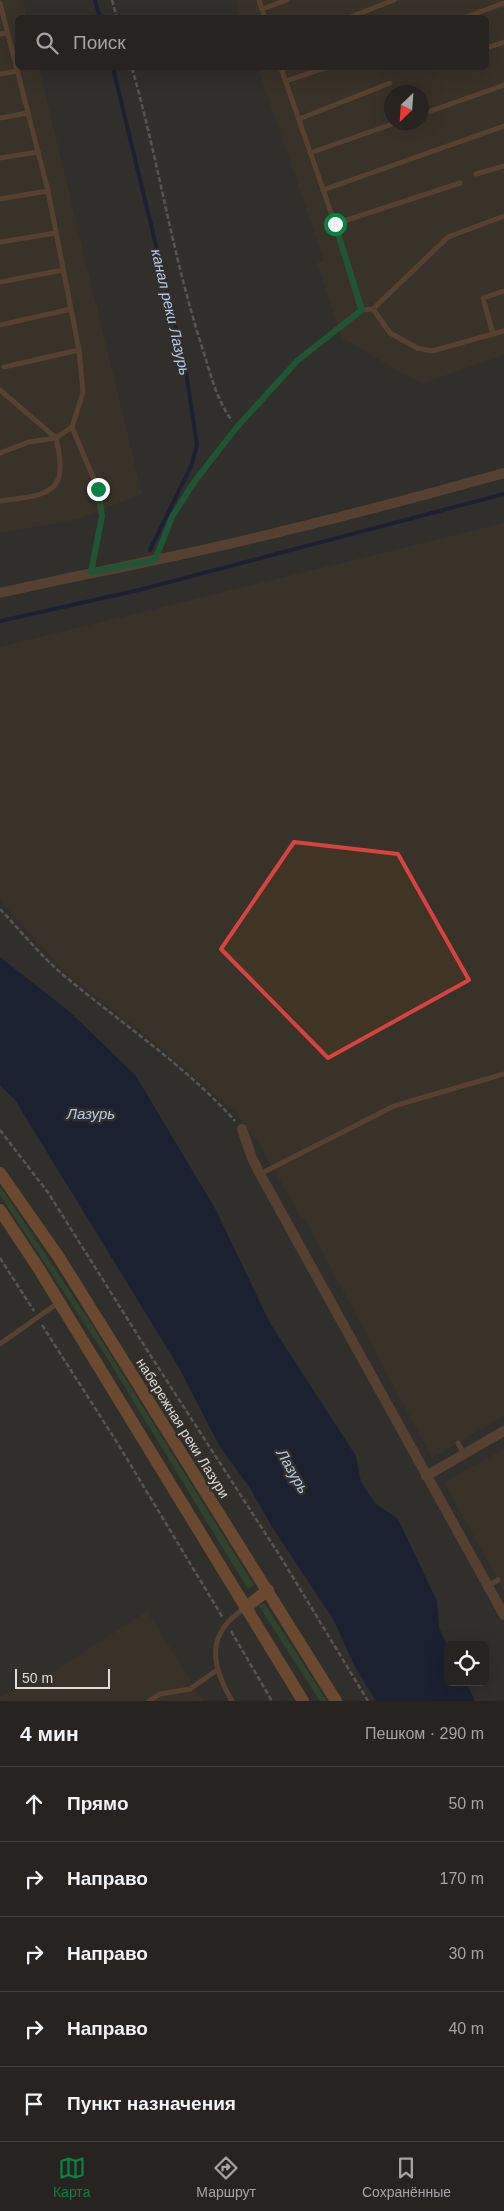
<!DOCTYPE html>
<html lang="ru">
<head>
<meta charset="utf-8">
<style>
	:root { --surface:#262320; --page:#2e2b29; --text:#f1f3f6; --muted:#a4a4a5; --line:#42403e; --accent:#0b8043 }
	body { margin:0; font-family:Arial,sans-serif; background:var(--page); color:var(--text) }
	.controls { position:absolute; right:15px; bottom:15px; display:grid; overflow:hidden; border-radius:8px; box-shadow:0 5px 20px #0002 }
	.controls button { width:45px; height:45px; display:grid; place-items:center; padding:0; border:0; border-bottom:1px solid var(--line); background:var(--surface); color:var(--text); font:25px sans-serif }
	.compass { position:absolute; left:384px; top:85px; width:45px; height:45px; border-radius:50%; background:var(--surface); box-shadow:0 5px 20px #0002; rotate:205deg }
	.scale { position:absolute; left:15px; bottom:12px; width:95px; box-sizing:border-box; padding-left:5px; border:2px solid #dedbd9; border-top:0; font-size:14px; line-height:18px; white-space:nowrap; color:#dedbd9; -webkit-text-stroke:4px #322f2b; paint-order:stroke }
	.stop { position:absolute; width:15px; height:15px; margin:-11px; border:4px solid #0b8043; border-radius:50%; background:#fff }
	.stop.end { background:#0b8043; border-color:#fff; box-shadow:0 1px 5px #0008 }
	.list { margin:0; padding:0; list-style:none }
	h2 { display:flex; justify-content:space-between; align-items:center; height:65px; margin:0; padding:0 20px; font-size:21px }
	h2 small { font-size:16px; font-weight:400; color:var(--muted) }
	.list li { display:grid; grid-template-columns:32px 1fr auto; gap:15px; align-items:center; box-sizing:border-box; height:75px; padding:0 20px; border-top:1px solid var(--line) }
	.list b { display:block; font-size:19px; white-space:nowrap }
	.list em { font-size:16px; font-style:normal; color:var(--muted) }
	.icon { flex:none; width:28px; height:28px; fill:none; stroke:currentColor; stroke-width:2; stroke-linecap:round; stroke-linejoin:round }
	.map { position:relative; flex:none; width:504px; height:1701px; overflow:hidden }
	.search { position:absolute; background:var(--surface); box-shadow:0 5px 20px #0002; left:15px; right:15px; top:15px; height:55px; display:flex; align-items:center; gap:12px; box-sizing:border-box; padding:0 18px; border-radius:8px; color:var(--muted); font-size:19px }
	.sheet { height:440px; background:var(--surface) }
	nav { display:flex; justify-content:space-around; align-items:center; box-sizing:border-box; height:70px; border-top:1px solid var(--line); background:var(--surface); font-size:14px; color:var(--muted) }
	nav a { display:grid; justify-items:center; gap:2px }
	nav .on { color:var(--accent) }
	.map>svg:first-child { display:block }
	.industrial { fill:#403525; fill-rule:evenodd }
	.green { fill:#2e5a2c }
	.water { fill:#001139 }
	.lines { fill:none; stroke-linecap:round; stroke-linejoin:round }
	.stream { stroke:#001139; stroke-width:4 }
	.path { stroke:#868380; stroke-width:2.5; stroke-dasharray:5 2.5; stroke-linecap:butt }
	.service { stroke:#835538; stroke-width:5 }
	.minor { stroke:#835538; stroke-width:10 }
	.secondary { stroke:#b16937; stroke-width:12 }
	.route { stroke:#0b8043; stroke-width:6 }
	.marked { fill:none; stroke:#d74343; stroke-width:4; stroke-linejoin:round }
	.labels { text-anchor:middle; dominant-baseline:central; stroke-width:5; stroke-linejoin:round; paint-order:stroke }
	.street-label { font-size:14px; fill:#dedbd9; stroke:#322f2b }
	.water-label { font-size:15px; font-style:italic; fill:#b4ccee; stroke:#322f2b }
</style>
</head>
<body>
<div class="map">
<svg width="504" height="1701" viewBox="0 0 504 1701">
	<rect width="100%" height="100%" fill="#322f2b"/>
	<!-- industrial -->
	<g class="industrial">
		<polygon points="0,0 23,0 27,17 18,18 18,68 39,68 142,494 78,519 0,533"/>
		<path d="M236,0H504V355L421,384L342,338L317,263L324,261L258,68H486V18L241,17ZM392,92H422V122H392Z"/>
		<polygon points="504,523 504,1416 432,1458 304,1217 301,1218 261,1147 236,1113 147,1036 67,974 0,901 0,647"/>
		<polygon points="504,1449 504,1591 444,1482"/>
		<polygon points="147,1611 203,1701 0,1701 0,1697 52,1673"/>
	</g>
	<!-- green -->
	<g class="green">
		<polygon points="0,1186 90,1322 254,1585 248,1589 106,1356 0,1195"/>
		<polygon points="264,1603 327,1701 320,1701 259,1606"/>
	</g>
	<!-- water -->
	<polygon class="water" points="0,957 70,1012 136,1076 216,1210 270,1323 356,1456 361,1482 375,1503 398,1519 437,1601 439,1628 448,1646 448,1682 466,1682 475,1701 376,1701 355,1667 333,1619 272,1527 250,1488 219,1445 178,1366 15,1100 0,1085"/>
	<g class="lines">
		<!-- stream -->
		<g class="stream">
			<polyline points="95,0 100,18"/>
			<polyline points="113,68 185,365 197,445 191,466 150,550"/>
			<polyline points="0,621 139,590 504,494"/>
		</g>
		<!-- path -->
		<g class="path">
			<polyline points="112,0 117,18"/>
			<path d="M132,68C158,159 172,253 201,344C210,371 215,397 232,421"/>
			<path d="M0,909C20,930 39,954 61,973C119,1022 184,1064 235,1121"/>
			<polyline points="0,1130 49,1194 147,1350 280,1556 368,1701"/>
			<polyline points="0,1258 34,1311"/>
			<polyline points="42,1325 118,1444 223,1618"/>
			<polyline points="231,1631 272,1701"/>
		</g>
		<!-- service -->
		<g class="service">
			<polyline points="259,0 265,18"/>
			<polyline points="0,3 48,191 79,350 83,392 72,427 98,489 102,516 91,572"/>
			<polyline points="262,9 287,0"/>
			<polyline points="348,18 394,0"/>
			<polyline points="463,18 504,3"/>
			<polyline points="0,34 7,33"/>
			<polyline points="486,48 504,42"/>
			<polyline points="281,68 335,224 361,310"/>
			<polyline points="0,74 17,71"/>
			<polyline points="286,81 325,68"/>
			<polyline points="422,114 504,85"/>
			<polyline points="0,118 28,113"/>
			<polyline points="299,119 390,83"/>
			<polyline points="310,153 398,122"/>
			<polyline points="0,158 38,152"/>
			<polyline points="476,174 504,166"/>
			<polyline points="323,190 504,126"/>
			<polyline points="0,199 48,191"/>
			<polyline points="335,224 460,183"/>
			<polyline points="0,242 56,233"/>
			<polyline points="0,282 63,270"/>
			<polyline points="504,291 483,298 493,334 504,331"/>
			<polyline points="373,309 390,333 417,348 432,351 493,334"/>
			<polyline points="0,325 71,309"/>
			<polyline points="4,367 79,350"/>
			<path d="M0,390L56,438C58,448 61,459 60,469C60,499 22,497 0,501"/>
			<polyline points="0,453 29,442 56,438 72,427"/>
			<polyline points="155,560 172,517 194,482 237,427 298,360 361,310 373,309 448,237 504,216"/>
			<polyline points="260,1174 394,1106 504,1074"/>
			<polyline points="0,1344 58,1303"/>
			<polyline points="458,1443 464,1454"/>
			<polyline points="488,1586 498,1580"/>
			<polyline points="149,1701 160,1694 190,1689 217,1670"/>
			<path d="M232,1701C211,1665 205,1634 245,1608"/>
		</g>
		<!-- minor -->
		<g class="minor">
			<path d="M0,593C52,581 104,571 155,560C272,536 389,505 504,473"/>
			<polyline points="242,1129 252,1158 260,1174 504,1615"/>
			<polyline points="426,1476 504,1431"/>
		</g>
		<!-- secondary -->
		<g class="secondary">
			<polyline points="0,1173 58,1256 336,1701"/>
			<polyline points="0,1210 39,1269 303,1701"/>
			<polyline points="245,1608 268,1590"/>
		</g>
	</g>
	<g class="lines">
		<!-- route -->
		<polyline class="route" points="98,489 102,516 91,572 155,560 172,517 194,482 237,427 298,360 362,310 335,224"/>
	</g>
	<!-- marked area -->
	<path d="M0 0H504V1701H0ZM294,842L398,854L469,980L328,1058L221,949Z" fill="#322f2b" fill-opacity=".55" fill-rule="evenodd"/>
	<path class="marked" d="M294,842L398,854L469,980L328,1058L221,949Z"/>
	<g class="labels">
		<!-- street labels -->
		<g class="street-label">
			<text transform="translate(183 1428) rotate(58)">набережная реки Лазури</text>
		</g>
		<!-- water labels -->
		<g class="water-label">
			<text transform="translate(171 312) rotate(77)">канал реки Лазурь</text>
			<text x="91" y="1113">Лазурь</text>
			<text transform="translate(293 1471) rotate(60)">Лазурь</text>
		</g>
	</g>
</svg>
<div class="controls">
<button><svg class="icon" aria-label="locate" viewBox="0 0 24 24"><circle cx="12" cy="12" r="6"/><path d="M12 2v4M12 18v4M2 12h4M18 12h4"/></svg></button>
</div>
<svg class="compass" viewBox="-18 -18 36 36"><path d="M0-13l5 13h-10z" fill="#e53935"/><path d="M0 13l5-13h-10z" fill="#a4a4a5"/></svg>
<div class="scale">50 m</div>
<div class="stop" style="left:335px;top:224px"></div>
<div class="stop end" style="left:98px;top:489px"></div>
<div class="search"><svg class="icon" aria-label="search" viewBox="0 0 24 24"><circle cx="10" cy="10" r="6"/><path d="M15 15l6 6"/></svg>Поиск</div>
</div>
<section class="sheet">
<h2>4 мин<small>Пешком · 290 m</small></h2>
<ul class="list">
<li><svg class="icon" aria-label="ahead" viewBox="0 0 24 24"><path d="M12 20V5M6 11l6-6 6 6"/></svg><div><b>Прямо</b></div><em>50 m</em></li>
<li><svg class="icon" aria-label="right" viewBox="0 0 24 24"><path d="M7 20v-9h11M14 6l5 5-5 5"/></svg><div><b>Направо</b></div><em>170 m</em></li>
<li><svg class="icon" aria-label="right" viewBox="0 0 24 24"><path d="M7 20v-9h11M14 6l5 5-5 5"/></svg><div><b>Направо</b></div><em>30 m</em></li>
<li><svg class="icon" aria-label="right" viewBox="0 0 24 24"><path d="M7 20v-9h11M14 6l5 5-5 5"/></svg><div><b>Направо</b></div><em>40 m</em></li>
<li><svg class="icon" aria-label="arrive" viewBox="0 0 24 24"><path d="M6 21V4h12l-3 4 3 4H6"/></svg><div><b>Пункт назначения</b></div></li>
</ul>
</section>
<nav>
<a class="on"><svg class="icon" aria-label="map" viewBox="0 0 24 24"><path d="M3 6l6-2 6 2 6-2v14l-6 2-6-2-6 2zM9 4v14M15 6v14"/></svg>Карта</a>
<a><svg class="icon" aria-label="directions" viewBox="0 0 24 24"><path d="M12 3l9 9-9 9-9-9zM9 14v-3h6M13 9l2 2-2 2"/></svg>Маршрут</a>
<a><svg class="icon" aria-label="saved" viewBox="0 0 24 24"><path d="M7 4h10v16l-5-4-5 4z"/></svg>Сохранённые</a>
</nav>
</body>
</html>
